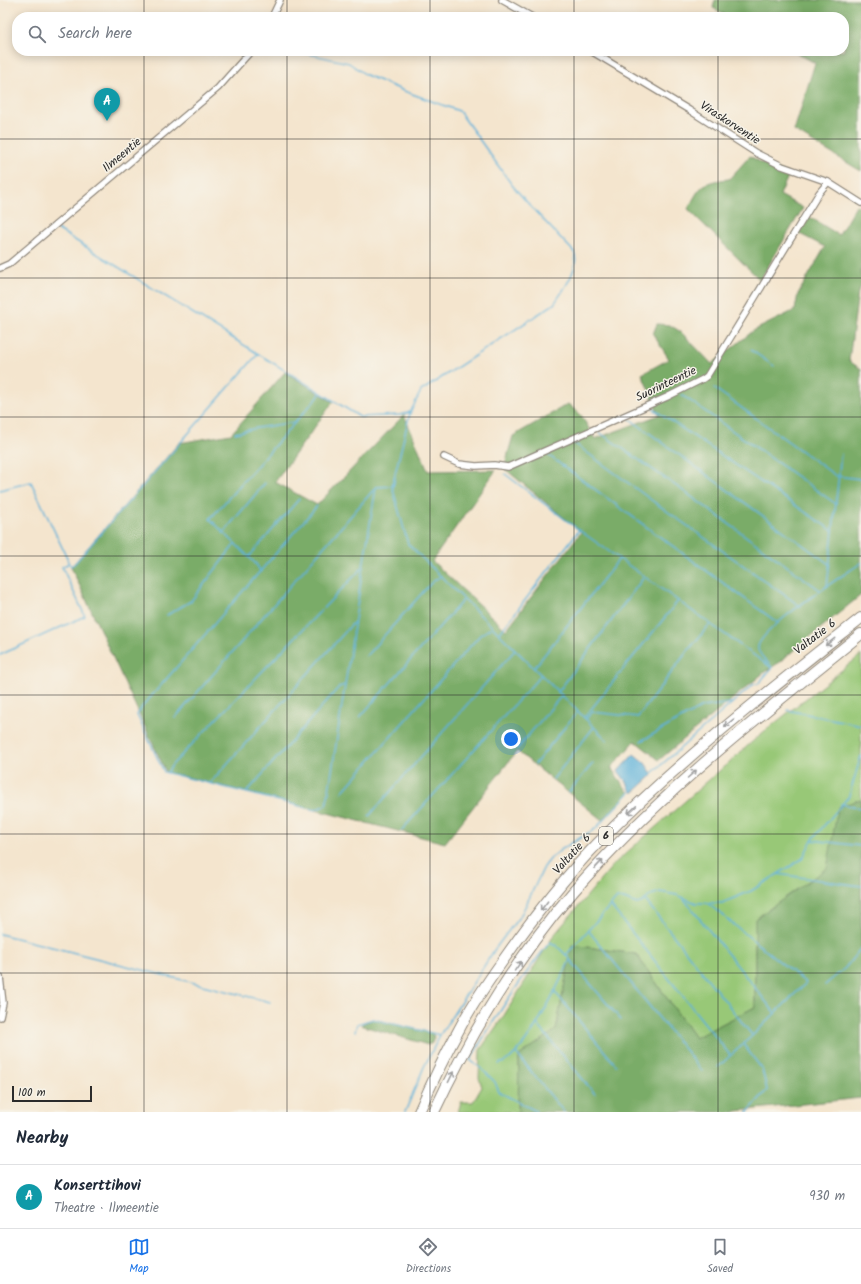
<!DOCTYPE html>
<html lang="en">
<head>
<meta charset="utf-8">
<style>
	:root { --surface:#fff; --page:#f2f2f3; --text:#1f2937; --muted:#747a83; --line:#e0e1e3; --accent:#1a73e8 }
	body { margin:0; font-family:Kalam,sans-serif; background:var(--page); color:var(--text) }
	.scale { position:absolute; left:12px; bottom:10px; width:80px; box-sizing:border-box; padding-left:4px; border:2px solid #2b2b2b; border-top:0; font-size:11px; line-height:14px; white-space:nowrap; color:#2b2b2b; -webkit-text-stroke:3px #f7f3e8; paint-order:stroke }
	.you { position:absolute; left:511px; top:739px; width:14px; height:14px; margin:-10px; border:3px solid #fff; border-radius:50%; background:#1a73e8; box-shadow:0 0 0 6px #1a73e833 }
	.badge { display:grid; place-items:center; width:26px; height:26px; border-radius:50%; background:var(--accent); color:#fff; font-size:13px; font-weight:700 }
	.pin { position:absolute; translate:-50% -33px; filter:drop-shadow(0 1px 2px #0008) }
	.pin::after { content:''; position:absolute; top:21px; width:14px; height:12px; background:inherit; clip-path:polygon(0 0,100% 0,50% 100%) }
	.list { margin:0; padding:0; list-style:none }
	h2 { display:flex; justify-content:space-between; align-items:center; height:52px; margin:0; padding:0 16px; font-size:17px }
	h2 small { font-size:13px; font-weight:400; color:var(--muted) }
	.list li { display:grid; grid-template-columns:26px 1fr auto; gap:12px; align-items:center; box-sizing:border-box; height:64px; padding:0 16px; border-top:1px solid var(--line) }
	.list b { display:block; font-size:15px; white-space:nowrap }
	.list p { margin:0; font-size:13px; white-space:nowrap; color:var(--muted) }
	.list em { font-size:13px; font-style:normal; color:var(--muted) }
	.icon { flex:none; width:22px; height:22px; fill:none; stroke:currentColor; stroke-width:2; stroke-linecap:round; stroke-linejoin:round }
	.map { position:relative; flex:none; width:861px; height:1112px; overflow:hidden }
	.search { position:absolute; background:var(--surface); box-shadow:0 2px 10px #0003; left:12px; right:12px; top:12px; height:44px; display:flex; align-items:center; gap:10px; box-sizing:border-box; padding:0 14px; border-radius:16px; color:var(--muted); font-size:15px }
	.sheet { height:116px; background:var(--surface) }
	nav { display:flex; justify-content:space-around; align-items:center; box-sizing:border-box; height:56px; border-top:1px solid var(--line); background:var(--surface); font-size:11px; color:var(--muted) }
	nav a { display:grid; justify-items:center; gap:2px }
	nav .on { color:var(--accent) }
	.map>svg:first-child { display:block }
	.green { fill:#98c877; stroke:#627a51 }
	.forest { fill:#7aac68; stroke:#526c4a }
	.water { fill:#5eb2da; stroke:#446e82 }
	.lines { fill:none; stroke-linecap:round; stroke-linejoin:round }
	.stream { stroke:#5eb2da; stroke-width:1.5 }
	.street-casing { stroke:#90887c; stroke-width:8 }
	.highway-casing { stroke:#90887c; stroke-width:12 }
	.street { stroke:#fff; stroke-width:5.5 }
	.highway { stroke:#fff; stroke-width:10 }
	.oneway { stroke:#a0a0a0 }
	.grid { fill:none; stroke:#2b2b2b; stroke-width:1; stroke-opacity:0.55 }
	.labels { text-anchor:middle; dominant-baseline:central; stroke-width:3; stroke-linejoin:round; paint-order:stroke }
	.shield { fill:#f7f3e8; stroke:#686764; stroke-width:1 }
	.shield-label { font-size:11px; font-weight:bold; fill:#2b2b2b }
	.street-label { font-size:12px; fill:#2b2b2b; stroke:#f7f3e8 }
</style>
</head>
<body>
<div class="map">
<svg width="861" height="1112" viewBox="0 0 861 1112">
	<rect width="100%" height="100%" fill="#f7f3e8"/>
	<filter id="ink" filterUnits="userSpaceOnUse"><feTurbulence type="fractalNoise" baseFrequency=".025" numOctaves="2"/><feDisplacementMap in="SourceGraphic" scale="8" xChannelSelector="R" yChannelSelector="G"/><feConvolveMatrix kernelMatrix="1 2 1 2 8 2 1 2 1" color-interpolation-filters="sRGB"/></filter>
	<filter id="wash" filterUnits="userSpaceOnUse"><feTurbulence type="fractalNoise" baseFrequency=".012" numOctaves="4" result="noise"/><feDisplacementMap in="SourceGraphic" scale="16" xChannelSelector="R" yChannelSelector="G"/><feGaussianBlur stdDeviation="0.9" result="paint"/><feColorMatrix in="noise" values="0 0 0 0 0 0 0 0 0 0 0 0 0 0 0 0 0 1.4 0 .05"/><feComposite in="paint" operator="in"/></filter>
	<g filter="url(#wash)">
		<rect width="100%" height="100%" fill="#f4e5ce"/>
		<!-- green -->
		<polygon class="green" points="861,655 861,1002 755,943 755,1007 695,1038 636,954 572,945 556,1030 519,1056 518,1112 458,1112 461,1102 473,1102 482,1087 479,1078 480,1050 503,1017 554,935 615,863 761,734"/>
		<!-- forest -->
		<g class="forest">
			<polygon points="715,0 861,0 861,171 794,131 815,63 793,51 844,51 844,17 730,17 713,8"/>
			<path d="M750,156L769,167L789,174L780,195L803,208L760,280L688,209C701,185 701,182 729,179Z"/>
			<polygon points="856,205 861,209 861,287 858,292 849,361 861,369 861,595 777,664 766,671 659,760 635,741 611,768 629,793 602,820 517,751 445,843 166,772 71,567 179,443 231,434 285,372 333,402 275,482 317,505 404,415 428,471 496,470 432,561 506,630 581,532 504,468 513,436 568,404 581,415 595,439 659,415 642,374 669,359 653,334 657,324 670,325 681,332 712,364 753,331 795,310 798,294 825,247 798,233 808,216 839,235"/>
			<polygon points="861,799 861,1098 736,1111 734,1112 518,1112 519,1056 556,1030 572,945 636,954 695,1038 755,1007 755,919 827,868 838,807"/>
			<polygon points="373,1019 432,1033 434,1037 432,1043 428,1045 363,1026 362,1024"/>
		</g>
		<!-- water -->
		<polygon class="water" points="634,754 645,763 653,775 633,793 629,788 628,784 618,771"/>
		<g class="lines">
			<!-- stream -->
			<g class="stream">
				<path d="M287,51L309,54L349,63L366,75L404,91L459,111L512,185L532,208L574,252C581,267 562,292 554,304L421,391L410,413L392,486L408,544L607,740"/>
				<polyline points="57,229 360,417 400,415 410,412"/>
				<polyline points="751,350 774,366"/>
				<polyline points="714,388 836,476 861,479"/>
				<polyline points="682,395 836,504"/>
				<polyline points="652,408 833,531"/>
				<polyline points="630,419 829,564"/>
				<polyline points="599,432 689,495 820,590"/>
				<polyline points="235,433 257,428 295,422"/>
				<polyline points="574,443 654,502 800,606"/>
				<polyline points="548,455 778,623"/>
				<polyline points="505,474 579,530 772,668"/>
				<polyline points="393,487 395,477"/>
				<polyline points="0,490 31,482 71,566 74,564 258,354"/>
				<polyline points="317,506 142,707 137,715 164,772 315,810 326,805 328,797 363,567 376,487"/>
				<polyline points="223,533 265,483"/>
				<polyline points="249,557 299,499"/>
				<polyline points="261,572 256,564 210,519 321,393"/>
				<polyline points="827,587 841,454"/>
				<polyline points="167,615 191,601 235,544"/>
				<polyline points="499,634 579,530"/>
				<polyline points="0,655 85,616 62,567 69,563"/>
				<polyline points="366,656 432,582 441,576"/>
				<polyline points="534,668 619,559"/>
				<path d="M772,668C769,662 759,657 758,648C757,630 844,575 861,563"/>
				<polyline points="558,692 644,577"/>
				<polyline points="787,710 861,725"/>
				<polyline points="360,717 464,599"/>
				<polyline points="175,718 376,487 392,486"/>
				<polyline points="584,718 678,601"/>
				<polyline points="586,719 592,712 638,717 686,653 710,624"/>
				<polyline points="641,741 702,707 732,703"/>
				<polyline points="517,749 562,695"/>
				<polyline points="535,764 578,711"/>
				<polyline points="167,773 172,765 362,568"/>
				<polyline points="652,773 754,684 758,684 772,668"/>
				<polyline points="553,779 594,727"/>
				<polyline points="210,783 354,622"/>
				<polyline points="247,792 339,687 345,685"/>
				<polyline points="342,792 480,635 492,627"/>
				<polyline points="569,792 593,763"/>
				<polyline points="841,804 861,808"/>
				<polyline points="369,816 515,650"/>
				<polyline points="401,831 541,675"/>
				<polyline points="812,840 861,846"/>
				<polyline points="778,874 861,886"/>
				<polyline points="684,899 775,1013"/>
				<polyline points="645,900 752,1035"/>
				<polyline points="706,902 806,983 753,1035 718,1067"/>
				<polyline points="610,905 730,1055"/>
				<polyline points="588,930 702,1071"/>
				<polyline points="0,934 270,1002"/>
				<polyline points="566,955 617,898 624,899 637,904 643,902 651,895 660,892 677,895 696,903 722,903 751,891 802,859 812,840 849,796 861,756"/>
				<polyline points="825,985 845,968 861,948"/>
				<polyline points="554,991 616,1065"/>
				<polyline points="537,1024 595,1094"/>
				<polyline points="355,1031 357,1024 373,1019 440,1035"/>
				<polyline points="743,1044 762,1069 767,1090 748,1112"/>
				<polyline points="516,1053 564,1112"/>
				<path d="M499,1064C526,1058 558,984 570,960"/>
				<path d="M536,1111L499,1092L495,1082L483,1070L470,1060C494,1019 520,979 550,942L557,946L566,955L621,1020"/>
				<polyline points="405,1112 424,1067 440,1035 495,949 522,913 544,867 551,858 562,849 595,829 631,791"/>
			</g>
		</g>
	</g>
	<g filter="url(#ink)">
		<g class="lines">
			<defs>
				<g id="street">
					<polyline points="502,0 532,17"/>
					<polyline points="272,17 280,0"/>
					<polyline points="591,51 689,110 756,153 782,166 828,182 861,203"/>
					<polyline points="0,268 9,264 218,88 251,51"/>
					<polyline points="444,457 459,464 476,466 494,465 508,467 667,397 703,379 707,376 819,193 828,182"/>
					<polyline points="0,977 3,1003 0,1017"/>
				</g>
				<g id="highway">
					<path d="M419,1112C432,1082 446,1053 462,1024C474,1002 489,980 504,959C532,919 563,879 597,844C678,761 770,690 861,618"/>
					<path d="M434,1112C471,1033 516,958 573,892C658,794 761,715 861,634"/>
				</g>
			</defs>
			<!-- street casing -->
			<use href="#street" class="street-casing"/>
			<!-- highway casing -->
			<use href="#highway" class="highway-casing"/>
			<!-- street -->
			<use href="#street" class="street"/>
			<!-- highway -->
			<use href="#highway" class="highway"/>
		</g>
		<!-- one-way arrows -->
		<defs><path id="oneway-shaft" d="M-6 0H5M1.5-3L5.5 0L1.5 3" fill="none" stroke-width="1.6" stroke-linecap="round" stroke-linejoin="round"/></defs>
		<g class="oneway">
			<use href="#oneway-shaft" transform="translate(830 642) rotate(142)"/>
			<use href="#oneway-shaft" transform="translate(729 723) rotate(140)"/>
			<use href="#oneway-shaft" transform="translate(692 774) rotate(-42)"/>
			<use href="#oneway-shaft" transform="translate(632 810) rotate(137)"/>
			<use href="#oneway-shaft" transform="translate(599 864) rotate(-47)"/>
			<use href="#oneway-shaft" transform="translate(544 906) rotate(127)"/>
			<use href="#oneway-shaft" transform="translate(518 966) rotate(-55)"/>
			<use href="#oneway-shaft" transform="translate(451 1077) rotate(-64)"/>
		</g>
	</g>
	<!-- grid -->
	<path class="grid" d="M144,0V17M287,0V17M430,0V17M574,0V17M718,0V17M144,51V1112M287,51V1112M430,51V1112M574,51V1112M718,51V1112M0,139H861M0,278H861M0,417H861M0,556H861M0,695H861M0,834H861M0,973H861"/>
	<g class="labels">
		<!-- shield labels -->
		<rect class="shield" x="599" y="827" width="14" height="18" rx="3"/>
		<g class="shield-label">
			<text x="606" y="836">6</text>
		</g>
		<!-- street labels -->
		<g class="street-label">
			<text transform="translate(730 123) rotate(33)">Viraskorventie</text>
			<text transform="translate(122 155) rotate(-40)">Ilmeentie</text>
			<text transform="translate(666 384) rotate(-26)">Suorinteentie</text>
			<text transform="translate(815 637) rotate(-38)">Valtatie 6</text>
			<text transform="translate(572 854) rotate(-48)">Valtatie 6</text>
		</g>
	</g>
</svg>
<div class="scale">100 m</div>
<div class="you"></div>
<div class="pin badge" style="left:107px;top:121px;background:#0f9aa8">A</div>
<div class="search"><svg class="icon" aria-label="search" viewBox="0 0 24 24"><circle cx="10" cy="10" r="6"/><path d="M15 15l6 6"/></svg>Search here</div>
</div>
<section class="sheet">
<h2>Nearby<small></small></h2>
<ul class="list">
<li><span class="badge" style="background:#0f9aa8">A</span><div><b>Konserttihovi</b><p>Theatre · Ilmeentie</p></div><em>930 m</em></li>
</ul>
</section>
<nav>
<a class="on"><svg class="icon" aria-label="map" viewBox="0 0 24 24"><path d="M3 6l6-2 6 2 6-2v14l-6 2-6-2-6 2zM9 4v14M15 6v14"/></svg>Map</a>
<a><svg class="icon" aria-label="directions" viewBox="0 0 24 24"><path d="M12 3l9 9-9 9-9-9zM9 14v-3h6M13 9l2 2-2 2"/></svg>Directions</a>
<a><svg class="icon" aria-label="saved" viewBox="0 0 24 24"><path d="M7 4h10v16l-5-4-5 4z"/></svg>Saved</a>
</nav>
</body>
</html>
